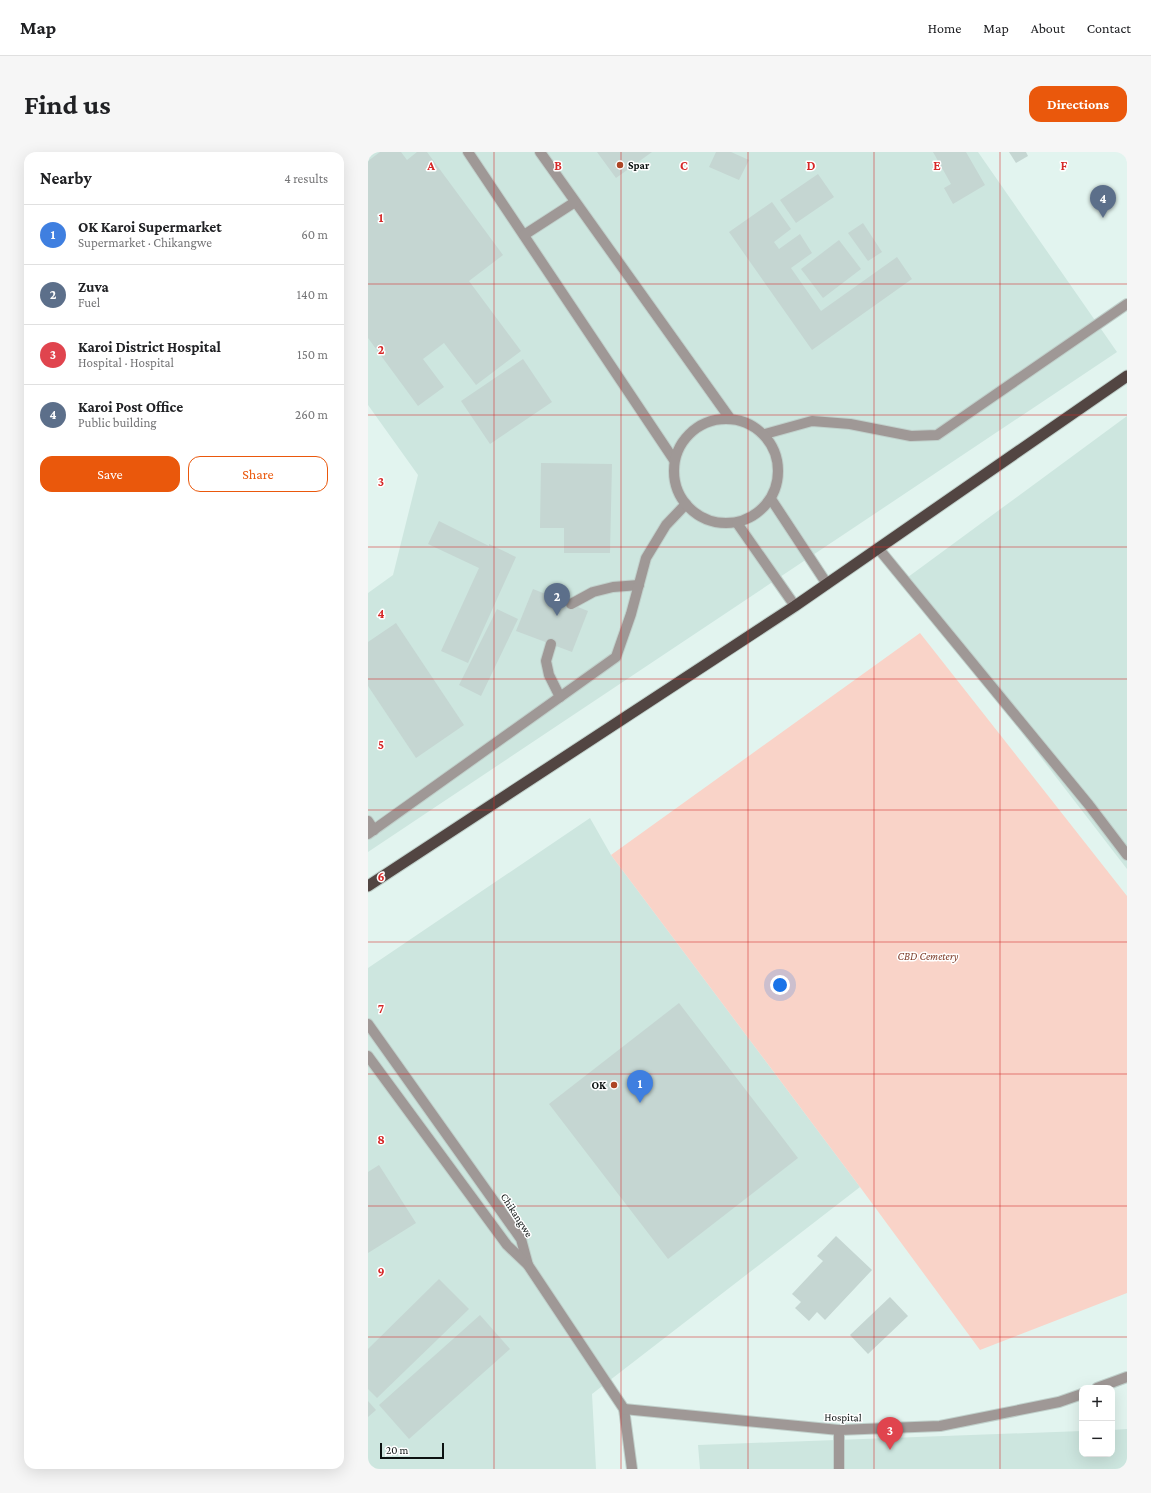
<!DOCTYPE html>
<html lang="en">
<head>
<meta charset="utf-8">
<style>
	:root { --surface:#fff; --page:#f6f6f6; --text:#202124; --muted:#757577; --line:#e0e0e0; --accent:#ea580c }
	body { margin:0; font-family:"Crimson Pro",serif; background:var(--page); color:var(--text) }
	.controls { position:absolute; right:12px; bottom:12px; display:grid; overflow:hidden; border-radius:8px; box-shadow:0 4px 16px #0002 }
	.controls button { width:36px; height:36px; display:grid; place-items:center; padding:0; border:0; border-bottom:1px solid var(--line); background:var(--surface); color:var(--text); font:20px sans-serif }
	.scale { position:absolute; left:12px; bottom:10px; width:64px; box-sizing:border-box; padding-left:4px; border:2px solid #0c1211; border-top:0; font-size:11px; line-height:14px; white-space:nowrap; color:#0c1211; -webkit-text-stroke:3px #fff; paint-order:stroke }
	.you { position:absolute; left:412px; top:833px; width:14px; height:14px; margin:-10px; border:3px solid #fff; border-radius:50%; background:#1a73e8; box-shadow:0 0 0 6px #1a73e833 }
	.badge { display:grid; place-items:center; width:26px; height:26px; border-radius:50%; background:var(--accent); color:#fff; font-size:13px; font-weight:700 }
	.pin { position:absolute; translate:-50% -33px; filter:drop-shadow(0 1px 2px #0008) }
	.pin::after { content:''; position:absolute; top:21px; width:14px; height:12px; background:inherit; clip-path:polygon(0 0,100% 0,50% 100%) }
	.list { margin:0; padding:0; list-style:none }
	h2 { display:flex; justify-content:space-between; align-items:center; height:52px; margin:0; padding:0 16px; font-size:17px }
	h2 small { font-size:13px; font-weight:400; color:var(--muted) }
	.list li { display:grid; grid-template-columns:26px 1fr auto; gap:12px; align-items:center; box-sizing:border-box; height:60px; padding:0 16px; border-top:1px solid var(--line) }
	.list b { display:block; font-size:15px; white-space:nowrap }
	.list p { margin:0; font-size:13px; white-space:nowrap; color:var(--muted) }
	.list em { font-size:13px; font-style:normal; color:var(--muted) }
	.actions { display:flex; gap:8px; padding:12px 16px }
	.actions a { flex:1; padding:9px 0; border:1px solid var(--accent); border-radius:12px; text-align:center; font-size:14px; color:var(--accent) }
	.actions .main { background:var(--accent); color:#fff }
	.map { position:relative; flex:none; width:759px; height:1317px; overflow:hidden; border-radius:12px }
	header { display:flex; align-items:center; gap:24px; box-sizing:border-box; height:56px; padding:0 20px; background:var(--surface); border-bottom:1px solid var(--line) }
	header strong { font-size:19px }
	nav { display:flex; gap:22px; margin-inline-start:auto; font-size:14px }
	.intro { display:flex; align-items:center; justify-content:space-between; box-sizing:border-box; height:96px; padding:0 24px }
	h1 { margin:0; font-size:28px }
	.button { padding:10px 18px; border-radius:12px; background:var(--accent); color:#fff; font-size:14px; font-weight:700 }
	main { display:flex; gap:24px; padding:0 24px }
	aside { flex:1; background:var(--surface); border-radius:12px; box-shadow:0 4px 16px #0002 }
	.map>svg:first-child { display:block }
	.built { fill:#cde6df }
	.green { fill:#f9d3c8 }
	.building { fill:#c5d6d2 }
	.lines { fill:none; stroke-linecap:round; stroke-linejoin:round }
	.service-casing { stroke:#c0d0cb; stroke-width:12 }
	.minor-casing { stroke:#c0d0cb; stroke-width:12 }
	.tertiary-casing { stroke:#c0d0cb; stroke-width:12 }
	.trunk-casing { stroke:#c0d0cb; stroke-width:13 }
	.service { stroke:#9f9896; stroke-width:10 }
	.minor { stroke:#9f9896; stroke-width:10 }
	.tertiary { stroke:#9f9896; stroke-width:10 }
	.trunk { stroke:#524542; stroke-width:11 }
	.grid { fill:none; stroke:#d62828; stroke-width:1; stroke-opacity:0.55 }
	.poi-dot { fill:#ad4525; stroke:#fff; stroke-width:1.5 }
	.labels { text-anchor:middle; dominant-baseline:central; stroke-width:3; stroke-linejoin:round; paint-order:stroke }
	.poi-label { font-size:11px; font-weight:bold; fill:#0c1211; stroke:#fff; text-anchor:start }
	.park-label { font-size:11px; font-style:italic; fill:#7d3d2a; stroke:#fff }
	.street-label { font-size:11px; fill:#0c1211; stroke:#fff }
	.grid-label { font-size:13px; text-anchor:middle; font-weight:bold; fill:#d62828; stroke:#fff; stroke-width:3; stroke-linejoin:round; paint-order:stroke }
</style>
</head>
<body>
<header>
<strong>Map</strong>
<nav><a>Home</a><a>Map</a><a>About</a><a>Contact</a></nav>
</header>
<div class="intro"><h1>Find us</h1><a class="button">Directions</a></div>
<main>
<aside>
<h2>Nearby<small>4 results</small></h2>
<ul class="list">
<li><span class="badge" style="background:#3f7fe0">1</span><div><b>OK Karoi Supermarket</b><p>Supermarket · Chikangwe</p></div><em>60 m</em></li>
<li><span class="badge" style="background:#5c6f8a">2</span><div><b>Zuva</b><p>Fuel</p></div><em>140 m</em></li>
<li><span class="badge" style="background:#e0444e">3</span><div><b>Karoi District Hospital</b><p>Hospital · Hospital</p></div><em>150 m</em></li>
<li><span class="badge" style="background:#5c6f8a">4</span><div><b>Karoi Post Office</b><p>Public building</p></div><em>260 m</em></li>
</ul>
<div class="actions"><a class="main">Save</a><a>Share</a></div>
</aside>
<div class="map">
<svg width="759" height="1317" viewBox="0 0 759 1317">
	<rect width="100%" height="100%" fill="#e2f4ef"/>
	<!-- built -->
	<g class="built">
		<polygon points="0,0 610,0 749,200 0,700 0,441 25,423 50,323 0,253"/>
		<polygon points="759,264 759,717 536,428"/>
		<polygon points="222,666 243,703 492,1035 224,1242 228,1317 0,1317 0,816"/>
		<polygon points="759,1277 759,1317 332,1317 330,1293 714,1279 714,1302 744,1302 744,1278"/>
	</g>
	<!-- green -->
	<polygon class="green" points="552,481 759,744 759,1141 612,1198 492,1035 243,703"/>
	<!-- building -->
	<g class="building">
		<polygon points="12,0 33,0 39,8 49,0 59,0 135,103 101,129 153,199 108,233 76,191 55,207 76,235 50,254 0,186 0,9"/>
		<polygon points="229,0 284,0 248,26"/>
		<polygon points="348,0 363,0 381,8 371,28 341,15"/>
		<polygon points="565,0 598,0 617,33 585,52 576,36 583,32"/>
		<polygon points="641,0 658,0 660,4 648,11"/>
		<polygon points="450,22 466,45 428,71 412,48"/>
		<polygon points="404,50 423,77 406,90 411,97 432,82 444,101 423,116 453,159 529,105 544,127 444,198 361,80"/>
		<polygon points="495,71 514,100 500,109 480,81"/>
		<polygon points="471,88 493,117 455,146 433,117"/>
		<polygon points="155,207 184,250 122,292 93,249"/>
		<polygon points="173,311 244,312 242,401 196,401 196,376 172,376"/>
		<polygon points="71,369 121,394 121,392 148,405 100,511 73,499 111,416 60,392"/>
		<polygon points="165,437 220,459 204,500 148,479"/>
		<polygon points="129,457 150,467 113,544 91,533"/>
		<polygon points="28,471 96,573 48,606 0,534 0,490"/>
		<polygon points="311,851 430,1006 300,1107 181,952"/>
		<polygon points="11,1013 48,1071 0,1101 0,1020"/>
		<polygon points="468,1084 504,1118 457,1168 449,1160 441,1169 427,1156 433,1150 424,1142 455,1109 449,1104"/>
		<polygon points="71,1127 101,1157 9,1246 0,1237 0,1197"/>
		<polygon points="522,1145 540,1164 500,1202 482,1183"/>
		<polygon points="112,1163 142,1197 41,1287 11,1253"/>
		<polygon points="0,1249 8,1258 0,1265"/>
	</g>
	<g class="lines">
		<defs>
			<g id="service">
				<polyline points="203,452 225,440 245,435 271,433"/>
				<polyline points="183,492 178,509 181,523 192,545"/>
				<polyline points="471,1317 471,1278"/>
			</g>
			<g id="minor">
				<polyline points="397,282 444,269 482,272 543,284 569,283 759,152"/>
				<polyline points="510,396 721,653 759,703"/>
				<polyline points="0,669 6,678"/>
				<polyline points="0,682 248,505 263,462 278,406 298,373 318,352"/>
				<polyline points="0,872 153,1087 160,1113"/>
				<polyline points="0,904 139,1093 160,1113 256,1257 264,1317"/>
				<polyline points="729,1236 759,1225"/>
				<polyline points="256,1257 471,1278 572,1274 691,1250 714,1242"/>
			</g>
			<g id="tertiary">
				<polyline points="100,0 306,308"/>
				<polyline points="172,0 361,265"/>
				<polyline points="156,83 207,50"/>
				<circle cx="358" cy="319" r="52"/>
				<polyline points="403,347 459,432"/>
				<polyline points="369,371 427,454"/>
			</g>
			<polyline id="trunk" points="0,734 427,454 759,224"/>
		</defs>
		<!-- service casing -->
		<use href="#service" class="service-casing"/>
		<!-- minor casing -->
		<use href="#minor" class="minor-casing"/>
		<!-- tertiary casing -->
		<use href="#tertiary" class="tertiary-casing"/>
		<!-- trunk casing -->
		<use href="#trunk" class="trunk-casing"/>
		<!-- service -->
		<use href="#service" class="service"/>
		<!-- minor -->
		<use href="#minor" class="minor"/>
		<!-- tertiary -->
		<use href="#tertiary" class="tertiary"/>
		<!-- trunk -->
		<use href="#trunk" class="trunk"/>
	</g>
	<!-- grid -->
	<path class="grid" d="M126,0V1317M253,0V1317M380,0V1317M506,0V1317M632,0V1317M0,132H759M0,263H759M0,395H759M0,527H759M0,658H759M0,790H759M0,922H759M0,1054H759M0,1185H759"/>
	<!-- markers -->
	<g class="poi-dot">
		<circle cx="252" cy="13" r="4"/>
		<circle cx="246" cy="933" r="4"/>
	</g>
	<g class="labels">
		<!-- poi labels -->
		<g class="poi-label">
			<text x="260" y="13">Spar</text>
			<text x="238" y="933" text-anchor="end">OK</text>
		</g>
		<!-- park labels -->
		<g class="park-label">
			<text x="560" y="804">CBD Cemetery</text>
		</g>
		<!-- street labels -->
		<g class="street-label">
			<text transform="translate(149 1063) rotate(57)">Chikangwe</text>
			<text transform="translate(475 1265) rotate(1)">Hospital</text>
		</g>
	</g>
	<g class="grid-label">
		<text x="63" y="18">A</text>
		<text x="190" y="18">B</text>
		<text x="316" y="18">C</text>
		<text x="443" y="18">D</text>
		<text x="569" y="18">E</text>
		<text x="696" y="18">F</text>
		<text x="13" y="70">1</text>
		<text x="13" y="202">2</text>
		<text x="13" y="334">3</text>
		<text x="13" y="466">4</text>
		<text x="13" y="597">5</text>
		<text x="13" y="729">6</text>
		<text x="13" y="861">7</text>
		<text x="13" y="992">8</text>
		<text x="13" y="1124">9</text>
	</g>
</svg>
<div class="controls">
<button>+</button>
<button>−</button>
</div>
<div class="scale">20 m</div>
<div class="you"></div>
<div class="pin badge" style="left:272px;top:951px;background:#3f7fe0">1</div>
<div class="pin badge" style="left:189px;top:464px;background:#5c6f8a">2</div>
<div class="pin badge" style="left:522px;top:1298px;background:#e0444e">3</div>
<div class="pin badge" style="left:735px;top:66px;background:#5c6f8a">4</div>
</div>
</main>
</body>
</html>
